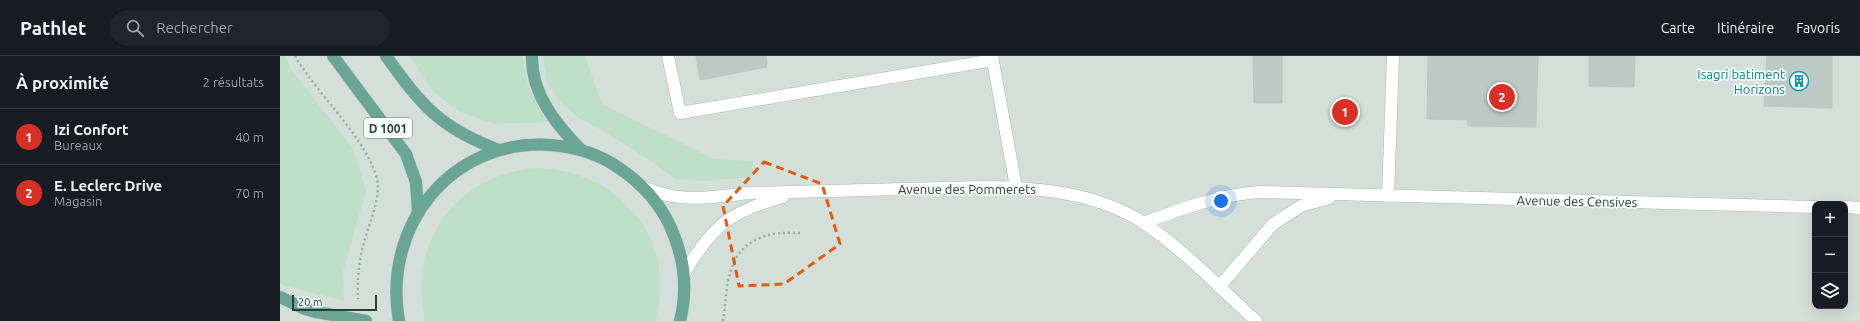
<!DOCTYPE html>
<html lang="fr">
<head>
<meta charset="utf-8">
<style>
	:root { --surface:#171b24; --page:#20242c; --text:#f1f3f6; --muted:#9ea1a6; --line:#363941; --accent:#d93025 }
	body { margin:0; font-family:Ubuntu,sans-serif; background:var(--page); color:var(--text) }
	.controls { position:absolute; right:12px; bottom:12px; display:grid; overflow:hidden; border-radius:8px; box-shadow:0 4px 16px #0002 }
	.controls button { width:36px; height:36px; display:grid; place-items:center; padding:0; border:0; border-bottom:1px solid var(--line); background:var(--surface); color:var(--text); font:20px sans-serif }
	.scale { position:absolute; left:12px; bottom:10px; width:85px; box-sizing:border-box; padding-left:4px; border:2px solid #24423a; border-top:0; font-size:11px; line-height:14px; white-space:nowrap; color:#24423a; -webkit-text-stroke:3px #f7fbf9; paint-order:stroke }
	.you { position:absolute; left:941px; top:145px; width:14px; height:14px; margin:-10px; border:3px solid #fff; border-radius:50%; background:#1a73e8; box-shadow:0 0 0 6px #1a73e833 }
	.badge { display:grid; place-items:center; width:26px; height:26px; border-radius:50%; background:var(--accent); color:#fff; font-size:13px; font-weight:700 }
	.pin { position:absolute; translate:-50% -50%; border:2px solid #fff; box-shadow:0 1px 4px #0006 }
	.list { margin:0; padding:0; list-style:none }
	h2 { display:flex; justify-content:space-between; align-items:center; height:52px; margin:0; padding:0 16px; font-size:17px }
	h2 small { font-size:13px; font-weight:400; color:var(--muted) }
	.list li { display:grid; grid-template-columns:26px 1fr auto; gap:12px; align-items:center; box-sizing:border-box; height:56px; padding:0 16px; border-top:1px solid var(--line) }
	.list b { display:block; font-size:15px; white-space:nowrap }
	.list p { margin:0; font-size:13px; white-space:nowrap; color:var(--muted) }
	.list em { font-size:13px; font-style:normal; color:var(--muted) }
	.icon { flex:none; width:22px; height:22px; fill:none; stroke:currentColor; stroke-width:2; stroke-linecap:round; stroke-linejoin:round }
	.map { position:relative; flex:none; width:1580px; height:265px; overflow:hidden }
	header { display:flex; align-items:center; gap:24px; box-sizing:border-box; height:56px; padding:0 20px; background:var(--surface); border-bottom:1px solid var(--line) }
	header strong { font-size:19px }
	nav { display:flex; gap:22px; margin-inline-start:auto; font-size:14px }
	.search { width:280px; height:36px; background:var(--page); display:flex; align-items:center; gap:10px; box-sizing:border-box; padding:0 14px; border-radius:22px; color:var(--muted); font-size:15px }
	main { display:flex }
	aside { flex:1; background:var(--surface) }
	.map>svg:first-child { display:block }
	.built { fill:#d4dfda; fill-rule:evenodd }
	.green { fill:#bfe0c8 }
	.building { fill:#bbcac4; stroke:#b8c9c2 }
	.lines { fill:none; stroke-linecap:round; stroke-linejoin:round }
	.lane-casing { stroke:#a8b8b2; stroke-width:13 }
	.street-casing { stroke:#a8b8b2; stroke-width:13 }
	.primary-casing { stroke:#c2cac8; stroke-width:13 }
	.path { stroke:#86b3a5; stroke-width:2.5; stroke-dasharray:2 3; stroke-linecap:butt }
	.lane { stroke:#fff; stroke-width:12 }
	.street { stroke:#fff; stroke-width:12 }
	.primary { stroke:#6aa596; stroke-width:12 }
	.marked { fill:none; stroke:#e8590c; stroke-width:3; stroke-dasharray:8 5; stroke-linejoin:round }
	.labels { text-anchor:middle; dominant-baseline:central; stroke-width:3.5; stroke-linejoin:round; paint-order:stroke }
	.shield { fill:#f7fbf9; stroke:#637a73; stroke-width:1 }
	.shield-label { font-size:12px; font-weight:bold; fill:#24423a }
	.culture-label { font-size:13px; fill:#0d838f; stroke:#f7fbf9; text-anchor:end }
	.street-label { font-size:13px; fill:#24423a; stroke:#f7fbf9 }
</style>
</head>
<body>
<header>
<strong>Pathlet</strong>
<div class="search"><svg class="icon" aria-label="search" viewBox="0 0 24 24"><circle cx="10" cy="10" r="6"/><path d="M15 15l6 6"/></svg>Rechercher</div>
<nav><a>Carte</a><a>Itinéraire</a><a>Favoris</a></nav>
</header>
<main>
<aside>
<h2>À proximité<small>2 résultats</small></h2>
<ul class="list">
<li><span class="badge">1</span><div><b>Izi Confort</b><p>Bureaux</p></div><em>40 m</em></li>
<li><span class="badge">2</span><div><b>E. Leclerc Drive</b><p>Magasin</p></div><em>70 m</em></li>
</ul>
</aside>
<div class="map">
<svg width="1580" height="265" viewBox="0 0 1580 265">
	<rect width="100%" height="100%" fill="#e6efeb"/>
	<!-- built -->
	<path class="built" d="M0,0H1580V265H0ZM1535,148H1565V250H1535Z"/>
	<!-- green -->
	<g class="green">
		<polygon points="0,0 5,0 11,13 74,94 86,135 63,216 64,245 5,230 0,226"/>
		<path d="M129,0H243C243,24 254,46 268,66L214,68L178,55L154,36Z"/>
		<polygon points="263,0 305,0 322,48 434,103 473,105 472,121 422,125 395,123 371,105 323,75 299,62 280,46 266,24"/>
		<path d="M257,112C339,114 399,184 375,265H145C127,186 176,118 257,112Z"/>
	</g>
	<!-- building -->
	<g class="building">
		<polygon points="416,0 486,0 487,11 420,24"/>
		<polygon points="973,0 1002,0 1002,47 974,47"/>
		<polygon points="1148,0 1258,0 1256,71 1188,70 1188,64 1147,63"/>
		<polygon points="1309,0 1355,0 1354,31 1309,30"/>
		<polygon points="1487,0 1552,0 1552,52 1484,50"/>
	</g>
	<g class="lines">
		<defs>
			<g id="lane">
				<polyline points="388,0 400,57 713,4"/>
				<polyline points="712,0 736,131"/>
				<polyline points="1108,140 1113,0"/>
			</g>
			<g id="street">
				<path d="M363,131C371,134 379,137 387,139C413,145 443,140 469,137L700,131C756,131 816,136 864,167C905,195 940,232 976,265"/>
				<polyline points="1565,151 1580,152"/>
				<path d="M863,167C901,153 939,139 979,136L1535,151"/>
				<path d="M404,218C431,171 450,155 503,141"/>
				<polyline points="939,231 993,168 1021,150 1049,142"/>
			</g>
			<g id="primary">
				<polyline points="53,0 126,98 136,126 138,156"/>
				<path d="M106,0C142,50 160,72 219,94"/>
				<path d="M252,0C251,38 276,68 301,94"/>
				<polyline points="0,241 25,253 36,256 86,265"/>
				<path d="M119,265C102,170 171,82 271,89C295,91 319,98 339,112C361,127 379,146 390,170C404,200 408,233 400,265"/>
			</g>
		</defs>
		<!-- lane casing -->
		<use href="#lane" class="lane-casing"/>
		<!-- street casing -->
		<use href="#street" class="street-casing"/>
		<!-- primary casing -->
		<use href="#primary" class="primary-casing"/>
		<!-- path -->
		<g class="path">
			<path d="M15,0C35,36 99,95 98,133C97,150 90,166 85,183C79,202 77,223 78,243"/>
			<path d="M443,265C448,230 445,190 489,179C499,176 512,177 523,177"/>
		</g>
		<!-- lane -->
		<use href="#lane" class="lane"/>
		<!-- street -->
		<use href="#street" class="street"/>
		<!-- primary -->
		<use href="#primary" class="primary"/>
	</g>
	<!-- marked area -->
	<path class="marked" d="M484,106L542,128L560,188L504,228L459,230L443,150Z"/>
	<!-- icons -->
	<defs>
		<symbol id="building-ring" viewBox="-11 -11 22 22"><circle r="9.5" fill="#f7fbf9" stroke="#0f9aa8" stroke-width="1.5"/><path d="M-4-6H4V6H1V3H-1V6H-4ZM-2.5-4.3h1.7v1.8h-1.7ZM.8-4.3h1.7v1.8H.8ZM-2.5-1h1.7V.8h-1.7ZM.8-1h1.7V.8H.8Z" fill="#0f9aa8"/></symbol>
	</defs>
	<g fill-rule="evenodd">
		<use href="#building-ring" x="1508" y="14" width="22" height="22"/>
	</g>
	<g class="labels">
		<!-- shield labels -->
		<rect class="shield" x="84" y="62" width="48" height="20" rx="3"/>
		<g class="shield-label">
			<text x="108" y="72">D 1001</text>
		</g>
		<!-- culture labels -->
		<g class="culture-label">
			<text x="1505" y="18">Isagri batiment<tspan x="1505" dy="15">Horizons</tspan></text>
		</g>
		<!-- street labels -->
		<g class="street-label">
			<text x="687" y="133">Avenue des Pommerets</text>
			<text transform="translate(1297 145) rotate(1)">Avenue des Censives</text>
		</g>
	</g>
</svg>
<div class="controls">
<button>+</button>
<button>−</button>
<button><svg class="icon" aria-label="layers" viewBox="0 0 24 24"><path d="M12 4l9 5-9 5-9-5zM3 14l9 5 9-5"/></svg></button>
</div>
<div class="scale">20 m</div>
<div class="you"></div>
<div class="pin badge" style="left:1065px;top:56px">1</div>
<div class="pin badge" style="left:1222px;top:41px">2</div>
</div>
</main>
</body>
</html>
